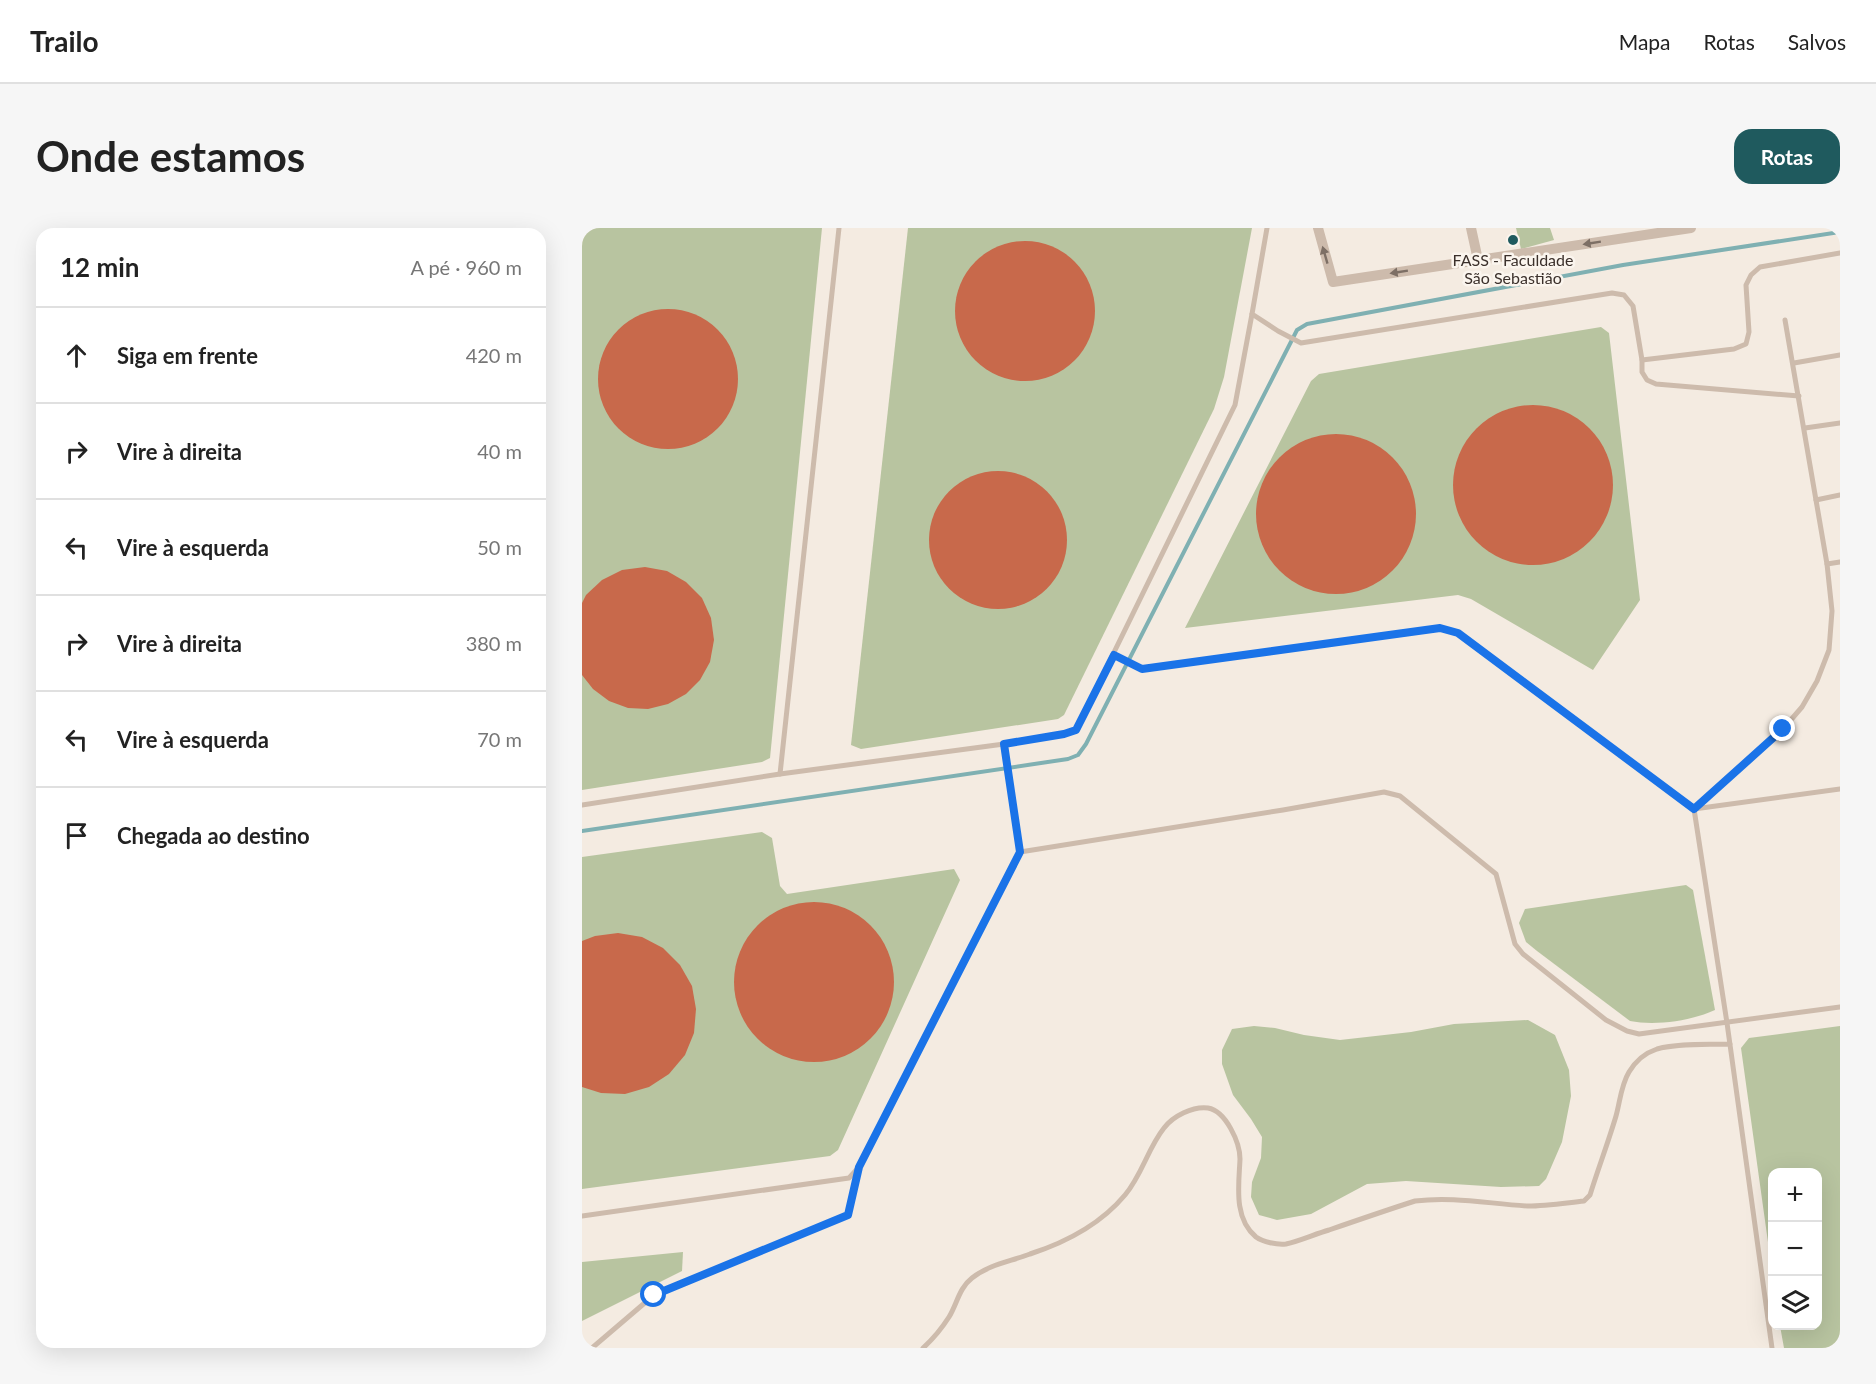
<!DOCTYPE html>
<html lang="pt">
<head>
<meta charset="utf-8">
<style>
	:root { --surface:#fff; --page:#f6f6f6; --text:#222; --muted:#767676; --line:#e0e0e0; --accent:#1f5a5e }
	body { margin:0; font-family:Lato,sans-serif; background:var(--page); color:var(--text) }
	.controls { position:absolute; right:18px; bottom:18px; display:grid; overflow:hidden; border-radius:12px; box-shadow:0 6px 24px #0002 }
	.controls button { width:54px; height:54px; display:grid; place-items:center; padding:0; border:0; border-bottom:2px solid var(--line); background:var(--surface); color:var(--text); font:30px sans-serif }
	.stop { position:absolute; width:18px; height:18px; margin:-14px; border:4px solid #1a73e8; border-radius:50%; background:#fff }
	.stop.end { background:#1a73e8; border-color:#fff; box-shadow:0 2px 6px #0008 }
	.list { margin:0; padding:0; list-style:none }
	h2 { display:flex; justify-content:space-between; align-items:center; height:78px; margin:0; padding:0 24px; font-size:26px }
	h2 small { font-size:20px; font-weight:400; color:var(--muted) }
	.list li { display:grid; grid-template-columns:39px 1fr auto; gap:18px; align-items:center; box-sizing:border-box; height:96px; padding:0 24px; border-top:2px solid var(--line) }
	.list b { display:block; font-size:22px; white-space:nowrap }
	.list em { font-size:20px; font-style:normal; color:var(--muted) }
	.icon { flex:none; width:33px; height:33px; fill:none; stroke:currentColor; stroke-width:2; stroke-linecap:round; stroke-linejoin:round }
	.map { position:relative; flex:none; width:1258px; height:1120px; overflow:hidden; border-radius:18px }
	header { display:flex; align-items:center; gap:36px; box-sizing:border-box; height:84px; padding:0 30px; background:var(--surface); border-bottom:2px solid var(--line) }
	header strong { font-size:28px }
	nav { display:flex; gap:33px; margin-inline-start:auto; font-size:21px }
	.intro { display:flex; align-items:center; justify-content:space-between; box-sizing:border-box; height:144px; padding:0 36px }
	h1 { margin:0; font-size:42px }
	.button { padding:15px 27px; border-radius:18px; background:var(--accent); color:#fff; font-size:21px; font-weight:700 }
	main { display:flex; gap:36px; padding:0 36px }
	aside { flex:1; background:var(--surface); border-radius:18px; box-shadow:0 6px 24px #0002 }
	.map>svg:first-child { display:block }
	.green { fill:#b8c4a0 }
	.lines { fill:none; stroke-linecap:round; stroke-linejoin:round }
	.stream { stroke:#7fb0b2; stroke-width:4 }
	.building { fill:#c8694b }
	.service { stroke:#cdbbac; stroke-width:5 }
	.minor { stroke:#cdbbac; stroke-width:10 }
	.oneway { fill:#7d6f65 }
	.route { stroke:#1a73e8; stroke-width:8 }
	.poi-dot { fill:#1f5a5e; stroke:#fbf5ee; stroke-width:2 }
	.labels { text-anchor:middle; dominant-baseline:central; stroke-width:5; stroke-linejoin:round; paint-order:stroke }
	.poi-label { font-size:16px; fill:#3b302b; stroke:#fbf5ee }
</style>
</head>
<body>
<header>
<strong>Trailo</strong>
<nav><a>Mapa</a><a>Rotas</a><a>Salvos</a></nav>
</header>
<div class="intro"><h1>Onde estamos</h1><a class="button">Rotas</a></div>
<main>
<aside>
<h2>12 min<small>A pé · 960 m</small></h2>
<ul class="list">
<li><svg class="icon" aria-label="ahead" viewBox="0 0 24 24"><path d="M12 20V5M6 11l6-6 6 6"/></svg><div><b>Siga em frente</b></div><em>420 m</em></li>
<li><svg class="icon" aria-label="right" viewBox="0 0 24 24"><path d="M7 20v-9h11M14 6l5 5-5 5"/></svg><div><b>Vire à direita</b></div><em>40 m</em></li>
<li><svg class="icon" aria-label="left" viewBox="0 0 24 24"><path d="M17 20v-9H6M10 6l-5 5 5 5"/></svg><div><b>Vire à esquerda</b></div><em>50 m</em></li>
<li><svg class="icon" aria-label="right" viewBox="0 0 24 24"><path d="M7 20v-9h11M14 6l5 5-5 5"/></svg><div><b>Vire à direita</b></div><em>380 m</em></li>
<li><svg class="icon" aria-label="left" viewBox="0 0 24 24"><path d="M17 20v-9H6M10 6l-5 5 5 5"/></svg><div><b>Vire à esquerda</b></div><em>70 m</em></li>
<li><svg class="icon" aria-label="arrive" viewBox="0 0 24 24"><path d="M6 21V4h12l-3 4 3 4H6"/></svg><div><b>Chegada ao destino</b></div></li>
</ul>
</aside>
<div class="map">
<svg width="1258" height="1120" viewBox="0 0 1258 1120">
	<rect width="100%" height="100%" fill="#f4ebe1"/>
	<!-- green -->
	<g class="green">
		<polygon points="0,0 240,0 188,530 180,534 0,562"/>
		<polygon points="326,0 670,0 642,149 632,181 482,487 476,491 279,521 269,517"/>
		<polygon points="934,0 968,0 972,12 939,21"/>
		<polygon points="1019,99 1027,105 1058,372 1011,442 889,371 876,367 603,400 729,153 737,146"/>
		<polygon points="180,604 190,610 198,658 205,666 372,641 378,652 256,922 248,928 0,961 0,629"/>
		<path d="M1104,657L1111,662L1133,782C1109,793 1073,798 1048,793L955,723L944,714L937,695L943,681Z"/>
		<polygon points="946,792 973,807 987,842 989,868 980,914 964,951 957,958 919,959 824,953 785,956 729,986 695,992 677,987 669,969 670,954 679,930 680,909 669,891 651,867 640,836 640,822 650,801 672,798 693,800 722,807 758,812 829,804 872,796"/>
		<polygon points="1258,798 1258,1120 1202,1120 1198,1098 1236,1098 1236,944 1190,944 1190,1043 1159,820 1167,810"/>
		<polygon points="101,1024 100,1043 0,1093 0,1034"/>
	</g>
	<g class="lines">
		<!-- stream -->
		<polyline class="stream" points="0,603 486,531 496,527 504,516 715,102 725,96 1041,37 1258,4"/>
	</g>
	<!-- building -->
	<g class="building">
		<circle cx="443" cy="83" r="70"/>
		<circle cx="86" cy="151" r="70"/>
		<circle cx="951" cy="257" r="80"/>
		<circle cx="754" cy="286" r="80"/>
		<circle cx="416" cy="312" r="69"/>
		<polygon points="63,339 85,343 104,354 120,370 129,390 132,412 128,434 118,452 104,466 86,476 66,481 46,480 27,473 11,461 0,447 0,375 4,367 20,352 40,342"/>
		<circle cx="232" cy="754" r="80"/>
		<polygon points="36,705 60,709 81,720 98,737 110,758 114,781 112,805 103,827 87,846 67,859 43,866 19,865 0,859 0,713 13,708"/>
	</g>
	<g class="lines">
		<!-- service -->
		<g class="service">
			<polyline points="685,0 670,86 696,103 719,115 1030,65 1042,67 1051,78 1060,132 1060,144 1065,152 1074,156 1217,168"/>
			<polyline points="1060,132 1152,121 1164,116 1167,104 1164,57 1169,47 1178,39 1258,25"/>
			<polyline points="1212,135 1258,127"/>
			<polyline points="1223,200 1258,195"/>
			<polyline points="1234,272 1258,267"/>
			<polyline points="1245,336 1258,334"/>
			<polyline points="532,427 560,441 858,400 876,405 1112,581 1201,501 1220,479 1235,453 1247,422 1250,383 1245,336 1203,92"/>
			<polyline points="422,516 438,624 701,582 802,564 818,568 914,646 933,716 941,726 1024,792 1045,803 1057,806 1258,779"/>
			<polyline points="198,546 257,0"/>
			<polyline points="0,577 198,546 422,516 482,506 494,502 653,177 670,86"/>
			<polyline points="0,988 267,950 277,939 438,624"/>
			<polyline points="10,1120 72,1067 266,987 277,940"/>
			<path d="M341,1120C351,1111 360,1100 367,1089C375,1076 377,1060 390,1050C408,1036 427,1034 448,1026C485,1014 518,997 543,967C560,947 566,920 582,900C591,888 611,878 626,880C644,883 658,915 658,931C657,956 651,990 674,1009C681,1014 695,1017 704,1016C718,1013 733,1006 747,1002C776,992 805,982 833,973C871,968 908,976 946,978C964,978 983,975 1002,973L1008,967C1016,941 1026,915 1034,888C1038,874 1039,857 1047,844C1053,834 1063,825 1075,821C1098,815 1125,817 1148,816"/>
			<polyline points="1190,1120 1145,795 1112,581 1258,561"/>
		</g>
		<!-- minor -->
		<g class="minor">
			<polyline points="736,0 751,54 1109,0"/>
			<polyline points="889,0 896,32"/>
		</g>
	</g>
	<!-- one-way arrows -->
	<defs><path id="oneway-solid" d="M-6-.8H1V-3.2L6.5 0L1 3.2V.8H-6Z" transform="scale(1.5)"/></defs>
	<g class="oneway">
		<use href="#oneway-solid" transform="translate(1010 15) rotate(171)"/>
		<use href="#oneway-solid" transform="translate(743 27) rotate(-106)"/>
		<use href="#oneway-solid" transform="translate(817 44) rotate(171)"/>
	</g>
	<g class="lines">
		<!-- route -->
		<polyline class="route" points="72,1067 266,987 277,939 438,624 422,516 482,506 494,502 532,427 560,441 858,400 876,405 1112,581 1201,501"/>
	</g>
	<!-- markers -->
	<circle class="poi-dot" cx="931" cy="12" r="6"/>
	<g class="labels">
		<!-- poi labels -->
		<g class="poi-label">
			<text x="931" y="31">FASS - Faculdade<tspan x="931" dy="18">São Sebastião</tspan></text>
		</g>
	</g>
</svg>
<div class="controls">
<button>+</button>
<button>−</button>
<button><svg class="icon" aria-label="layers" viewBox="0 0 24 24"><path d="M12 4l9 5-9 5-9-5zM3 14l9 5 9-5"/></svg></button>
</div>
<div class="stop" style="left:72px;top:1067px"></div>
<div class="stop end" style="left:1201px;top:501px"></div>
</div>
</main>
</body>
</html>
